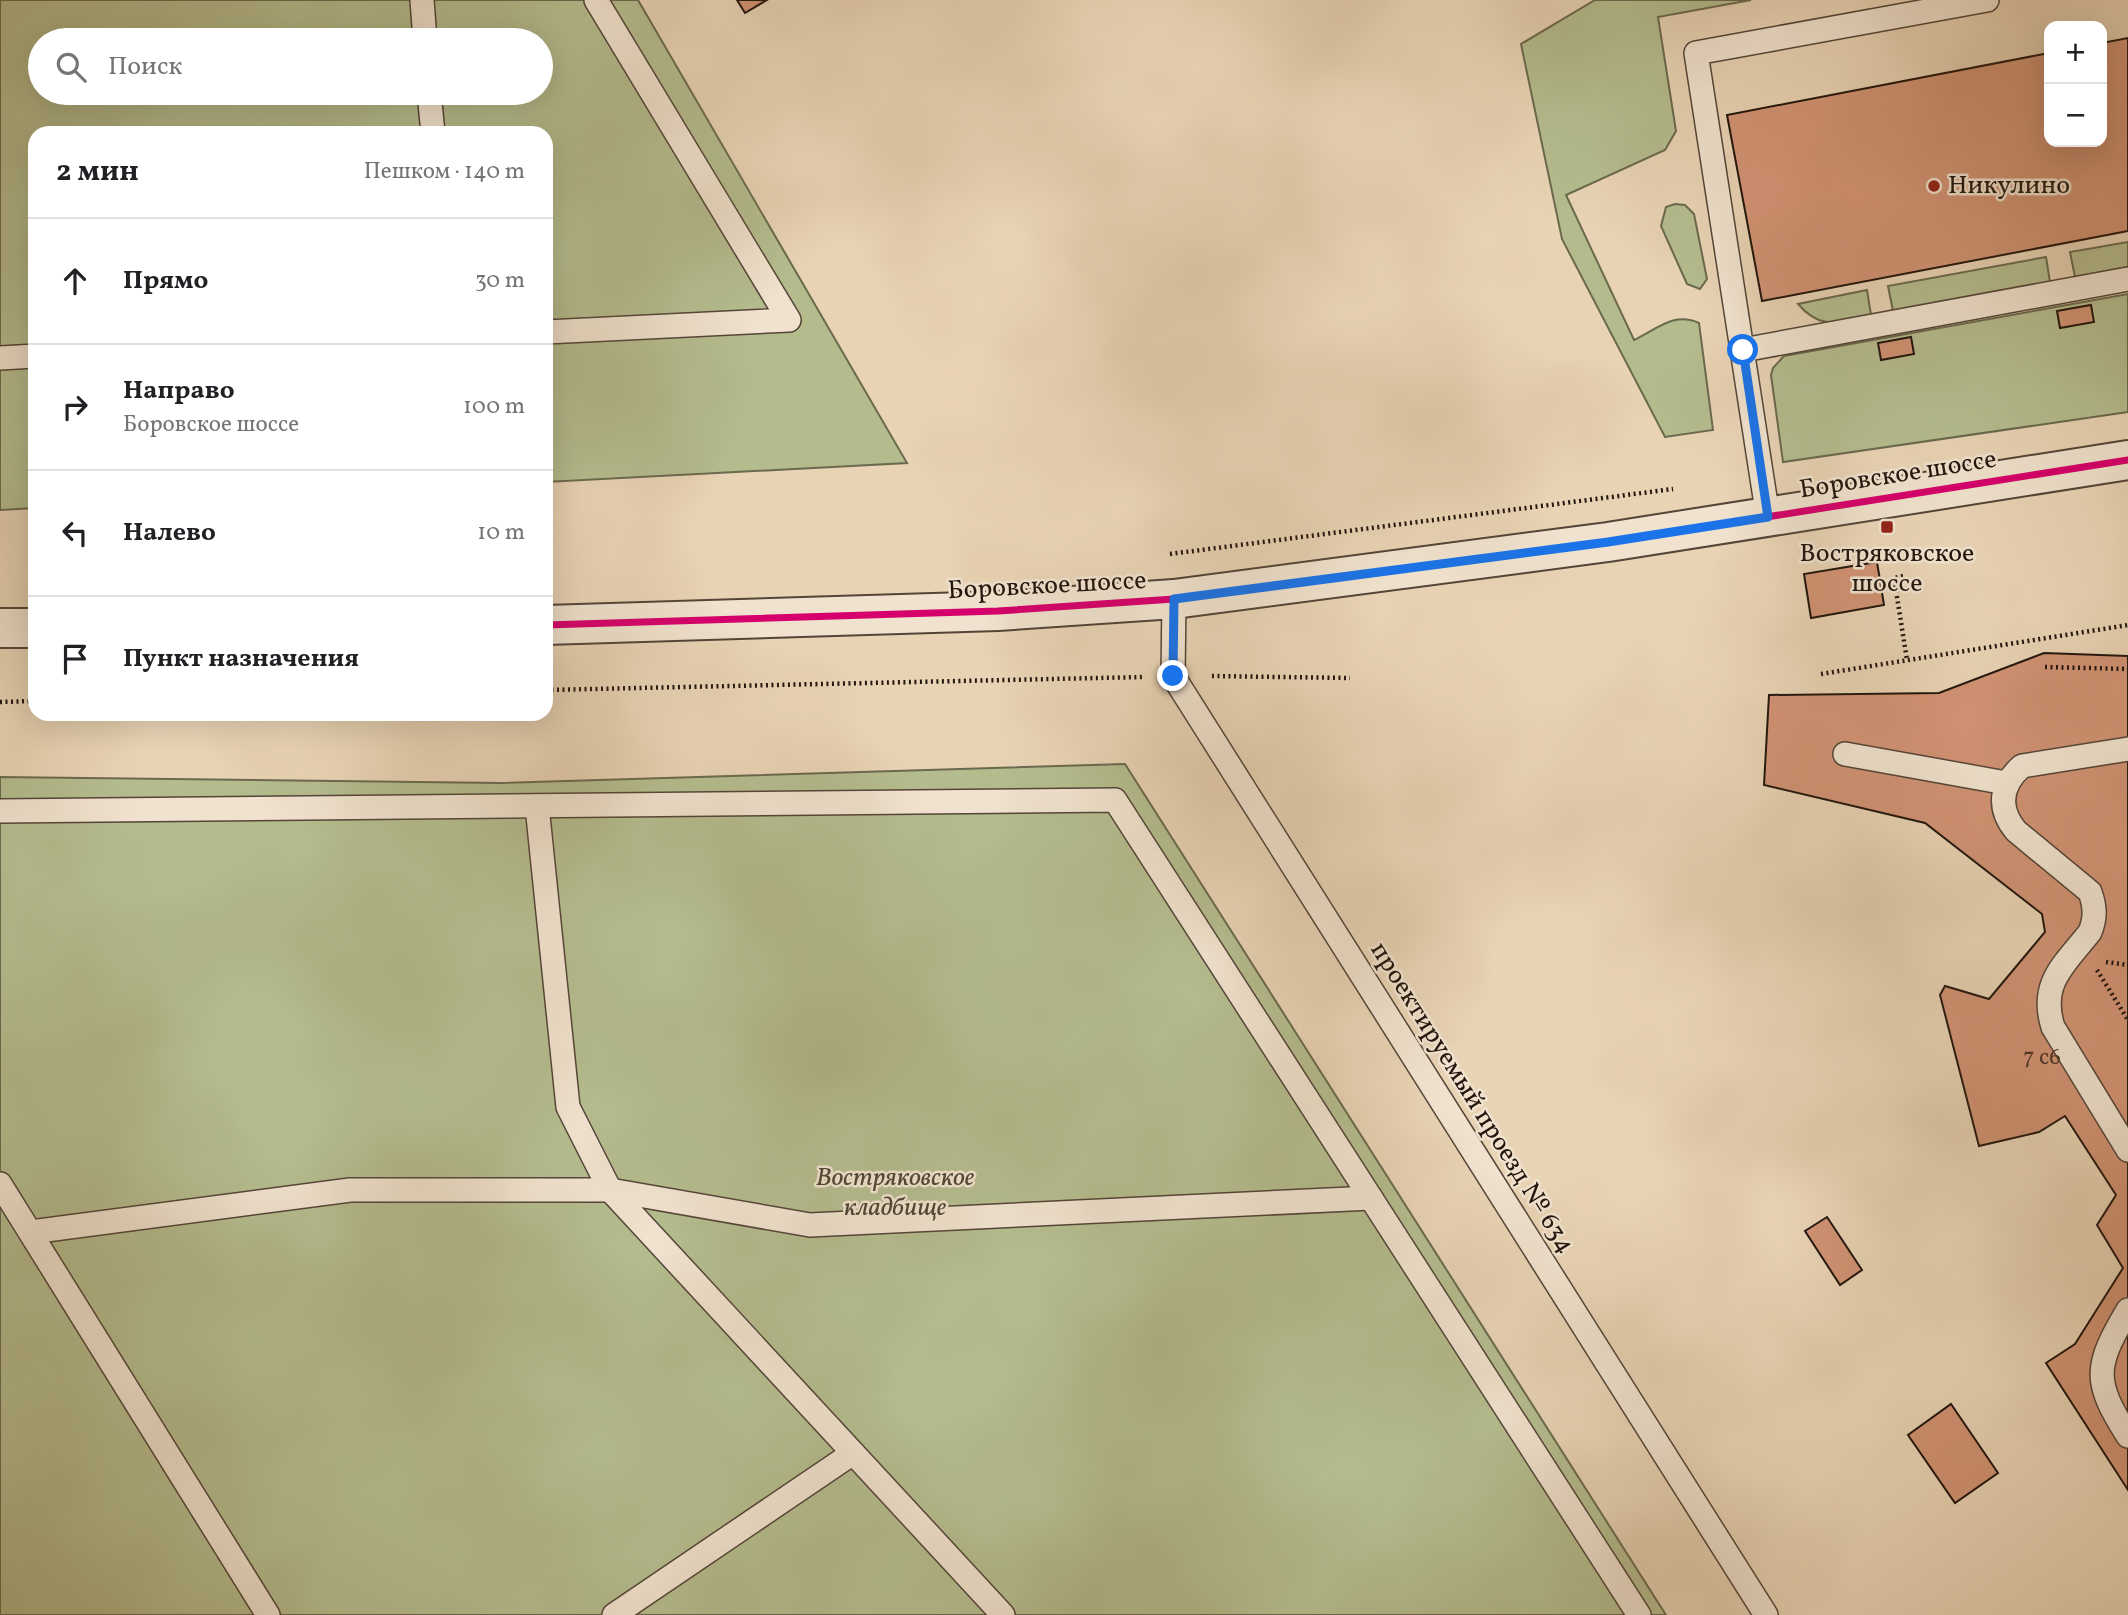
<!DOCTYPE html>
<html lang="ru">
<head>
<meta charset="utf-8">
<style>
	:root { --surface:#fff; --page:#f6f6f6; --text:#202124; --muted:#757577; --line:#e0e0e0 }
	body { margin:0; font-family:Vollkorn,serif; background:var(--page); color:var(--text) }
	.controls { position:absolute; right:21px; top:21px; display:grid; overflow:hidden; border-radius:14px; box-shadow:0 7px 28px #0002 }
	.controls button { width:63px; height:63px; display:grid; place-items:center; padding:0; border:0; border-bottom:2px solid var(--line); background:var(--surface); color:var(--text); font:35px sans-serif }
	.stop { position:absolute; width:21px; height:21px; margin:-16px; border:5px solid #1a73e8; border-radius:50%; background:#fff }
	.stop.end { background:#1a73e8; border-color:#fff; box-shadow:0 2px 7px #0008 }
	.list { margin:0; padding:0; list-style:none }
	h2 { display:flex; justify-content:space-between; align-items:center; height:91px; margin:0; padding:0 28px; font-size:30px }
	h2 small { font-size:23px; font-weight:400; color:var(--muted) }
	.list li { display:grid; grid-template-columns:46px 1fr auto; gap:21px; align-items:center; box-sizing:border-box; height:126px; padding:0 28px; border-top:2px solid var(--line) }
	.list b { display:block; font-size:26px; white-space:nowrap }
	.list p { margin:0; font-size:23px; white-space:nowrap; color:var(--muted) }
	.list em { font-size:23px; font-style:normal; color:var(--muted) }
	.icon { flex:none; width:38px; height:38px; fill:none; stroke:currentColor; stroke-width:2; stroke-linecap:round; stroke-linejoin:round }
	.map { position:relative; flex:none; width:2128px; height:1615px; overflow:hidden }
	.search { position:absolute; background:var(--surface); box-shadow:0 7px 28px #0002; left:28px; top:28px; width:525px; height:77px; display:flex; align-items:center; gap:18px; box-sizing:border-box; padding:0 24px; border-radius:38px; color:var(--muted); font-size:26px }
	.panel { position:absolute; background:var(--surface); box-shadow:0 7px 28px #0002; left:28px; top:126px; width:525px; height:595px; border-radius:21px }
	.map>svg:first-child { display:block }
	.green { fill:#b4bc8e; stroke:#6b694e; stroke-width:2; fill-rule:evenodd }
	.building { fill:#d19374; stroke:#22160e; stroke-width:2 }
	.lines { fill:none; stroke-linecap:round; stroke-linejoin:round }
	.service-casing { stroke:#544538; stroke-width:26 }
	.tertiary-casing { stroke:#544538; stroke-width:42 }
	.path { stroke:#22160e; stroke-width:4.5; stroke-dasharray:2 3.5; stroke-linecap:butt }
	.service { stroke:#f0e2ce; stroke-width:23 }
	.tertiary { stroke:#f0e2ce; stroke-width:38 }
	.cycleway-casing { stroke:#f0e2ce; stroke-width:11 }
	.cycleway { stroke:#d6006c; stroke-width:7 }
	.route { stroke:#1a73e8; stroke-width:9 }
	.poi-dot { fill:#8f2418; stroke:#f0e2ce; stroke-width:2.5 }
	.labels { text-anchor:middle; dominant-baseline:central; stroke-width:5; stroke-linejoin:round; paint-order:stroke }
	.number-label { font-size:23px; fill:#4e3528 }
	.poi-label { font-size:26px; fill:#22160e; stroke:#f0e2ce; text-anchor:start }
	.street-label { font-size:26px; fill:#22160e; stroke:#f0e2ce }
	.park-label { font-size:26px; font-style:italic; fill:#4e4834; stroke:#f0e2ce }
</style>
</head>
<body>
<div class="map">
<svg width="2128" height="1615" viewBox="0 0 2128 1615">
	<rect width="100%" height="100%" fill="#e8d3b4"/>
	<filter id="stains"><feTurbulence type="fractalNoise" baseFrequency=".00286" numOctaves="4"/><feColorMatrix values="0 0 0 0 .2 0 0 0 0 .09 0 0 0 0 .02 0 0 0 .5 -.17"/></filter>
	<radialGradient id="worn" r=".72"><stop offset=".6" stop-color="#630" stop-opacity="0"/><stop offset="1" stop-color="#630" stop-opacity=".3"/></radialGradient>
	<!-- green -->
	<g class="green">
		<path d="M0,0H638L907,463L546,482V133H35V508L0,510ZM40,40H541V93H40Z"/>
		<path d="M1595,0H1751L1658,17L1676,131L1665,150L1566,195L1634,340C1656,330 1674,311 1699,323L1713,430L1665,437L1562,239L1521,44Z"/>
		<polygon points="1675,204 1685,205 1694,214 1707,279 1700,289 1687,284 1661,226 1666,207"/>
		<polygon points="2128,242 2128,267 2075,277 2070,252"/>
		<polygon points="2046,257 2050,282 1893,311 1888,286"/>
		<path d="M1867,290L1871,315C1839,321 1822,332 1798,304Z"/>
		<path d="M2128,294V412L1783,462L1771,375L1773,368L1784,356ZM2091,305L2093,322L2060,327L2058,311Z"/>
		<polygon points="1125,764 1666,1615 0,1615 0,777 501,783"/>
	</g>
	<!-- building -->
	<g class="building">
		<polygon points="737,0 767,0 745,13"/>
		<polygon points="2128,38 2128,231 1762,301 1727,115 2049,53 2049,142 2102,142 2102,43"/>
		<polygon points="2091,305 2094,322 2060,328 2057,311"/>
		<polygon points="1911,337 1914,354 1881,360 1878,343"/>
		<polygon points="1877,562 1884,605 1811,618 1804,574"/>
		<polygon points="2044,653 2128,656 2128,1490 2046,1363 2075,1344 2123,1268 2097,1225 2116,1195 2065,1116 2039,1132 1979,1146 1940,995 1945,986 1989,999 2045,932 2042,914 1925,823 1764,785 1769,695 1939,693"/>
		<polygon points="1827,1217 1862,1270 1840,1285 1805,1231"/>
		<polygon points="1951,1404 1998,1473 1955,1503 1908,1435"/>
	</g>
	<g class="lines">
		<defs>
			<g id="service">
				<polyline points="422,0 425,40"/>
				<polyline points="429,93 433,133"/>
				<polyline points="546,332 789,320 596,0"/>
				<polyline points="1743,350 2128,279"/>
				<polyline points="0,358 35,356"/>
				<polyline points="1768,517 1696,53 1987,0"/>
				<polyline points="1174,599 1173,676 1766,1615"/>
				<path d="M2128,749L2022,766C2000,785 1997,808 2016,831L2090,892C2095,906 2096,917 2090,932C2065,964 2039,983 2053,1027L2128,1150"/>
				<polyline points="1845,754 2006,783"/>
				<polyline points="537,806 568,1107 610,1190 1003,1615"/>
				<polyline points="0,811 1115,800 1639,1615"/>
				<polyline points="0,1184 268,1615"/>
				<polyline points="31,1232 350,1190 610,1190 810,1225 1371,1198"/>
				<path d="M2128,1310C2094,1367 2093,1381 2128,1436"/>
				<polyline points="614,1615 853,1453"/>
			</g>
			<g id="tertiary">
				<polyline points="546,625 998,611 1174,599 1608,542 2128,460"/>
				<polyline points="0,628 35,628"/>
			</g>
		</defs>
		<!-- service casing -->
		<use href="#service" class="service-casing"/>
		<!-- tertiary casing -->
		<use href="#tertiary" class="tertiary-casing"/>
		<!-- path -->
		<g class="path">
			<polyline points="1170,554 1673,489"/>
			<polyline points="1903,576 1894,578 1907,660"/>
			<polyline points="2045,667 2128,669"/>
			<polyline points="1821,674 2128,625"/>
			<polyline points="1212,676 1350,678"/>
			<polyline points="546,690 1143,677"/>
			<polyline points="0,702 35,701"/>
			<polyline points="2106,962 2128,965"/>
			<polyline points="2097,970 2128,1020"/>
		</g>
		<!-- service -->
		<use href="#service" class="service"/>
		<!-- tertiary -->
		<use href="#tertiary" class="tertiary"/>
		<defs>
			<polyline id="cycleway" points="546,625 998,611 1174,599 1608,542 2128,460"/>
		</defs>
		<!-- cycleway casing -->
		<use href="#cycleway" class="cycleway-casing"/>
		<!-- cycleway -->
		<use href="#cycleway" class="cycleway"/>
	</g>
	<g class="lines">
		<!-- route -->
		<polyline class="route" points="1173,676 1174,599 1608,542 1768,517 1743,350"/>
	</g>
	<!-- markers -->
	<g class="poi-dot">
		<circle cx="1934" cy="186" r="7"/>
		<rect x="1880" y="520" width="14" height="14" rx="3.5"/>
	</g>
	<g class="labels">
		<!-- number labels -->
		<g class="number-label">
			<text x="2042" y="1058">7 с6</text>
		</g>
		<!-- poi labels -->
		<g class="poi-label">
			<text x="1948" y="186">Никулино</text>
			<text x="1887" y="554" text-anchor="middle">Востряковское<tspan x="1887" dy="30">шоссе</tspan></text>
		</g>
		<!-- street labels -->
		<g class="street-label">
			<text transform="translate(1898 475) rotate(-9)">Боровское шоссе</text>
			<text transform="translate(1047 586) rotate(-3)">Боровское шоссе</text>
			<text transform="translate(1472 1098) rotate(58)">проектируемый проезд № 634</text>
		</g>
		<!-- park labels -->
		<g class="park-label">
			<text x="895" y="1178">Востряковское<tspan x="895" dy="30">кладбище</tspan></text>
		</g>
	</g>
	<rect width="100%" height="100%" filter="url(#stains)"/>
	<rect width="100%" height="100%" fill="url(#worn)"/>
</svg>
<div class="controls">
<button>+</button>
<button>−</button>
</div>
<div class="stop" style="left:1743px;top:350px"></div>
<div class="stop end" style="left:1173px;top:676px"></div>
<div class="search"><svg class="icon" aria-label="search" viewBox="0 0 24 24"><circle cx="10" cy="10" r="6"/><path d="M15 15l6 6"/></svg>Поиск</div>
<section class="panel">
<h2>2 мин<small>Пешком · 140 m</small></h2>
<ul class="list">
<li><svg class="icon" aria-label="ahead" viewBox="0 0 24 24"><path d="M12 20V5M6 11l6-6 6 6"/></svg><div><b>Прямо</b></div><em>30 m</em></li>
<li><svg class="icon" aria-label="right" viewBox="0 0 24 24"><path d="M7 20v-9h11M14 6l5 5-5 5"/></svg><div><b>Направо</b><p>Боровское шоссе</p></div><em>100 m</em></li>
<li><svg class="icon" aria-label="left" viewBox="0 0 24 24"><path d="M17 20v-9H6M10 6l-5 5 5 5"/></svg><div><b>Налево</b></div><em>10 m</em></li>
<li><svg class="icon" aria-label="arrive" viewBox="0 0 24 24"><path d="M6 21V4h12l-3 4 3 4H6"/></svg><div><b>Пункт назначения</b></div></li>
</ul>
</section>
</div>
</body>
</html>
